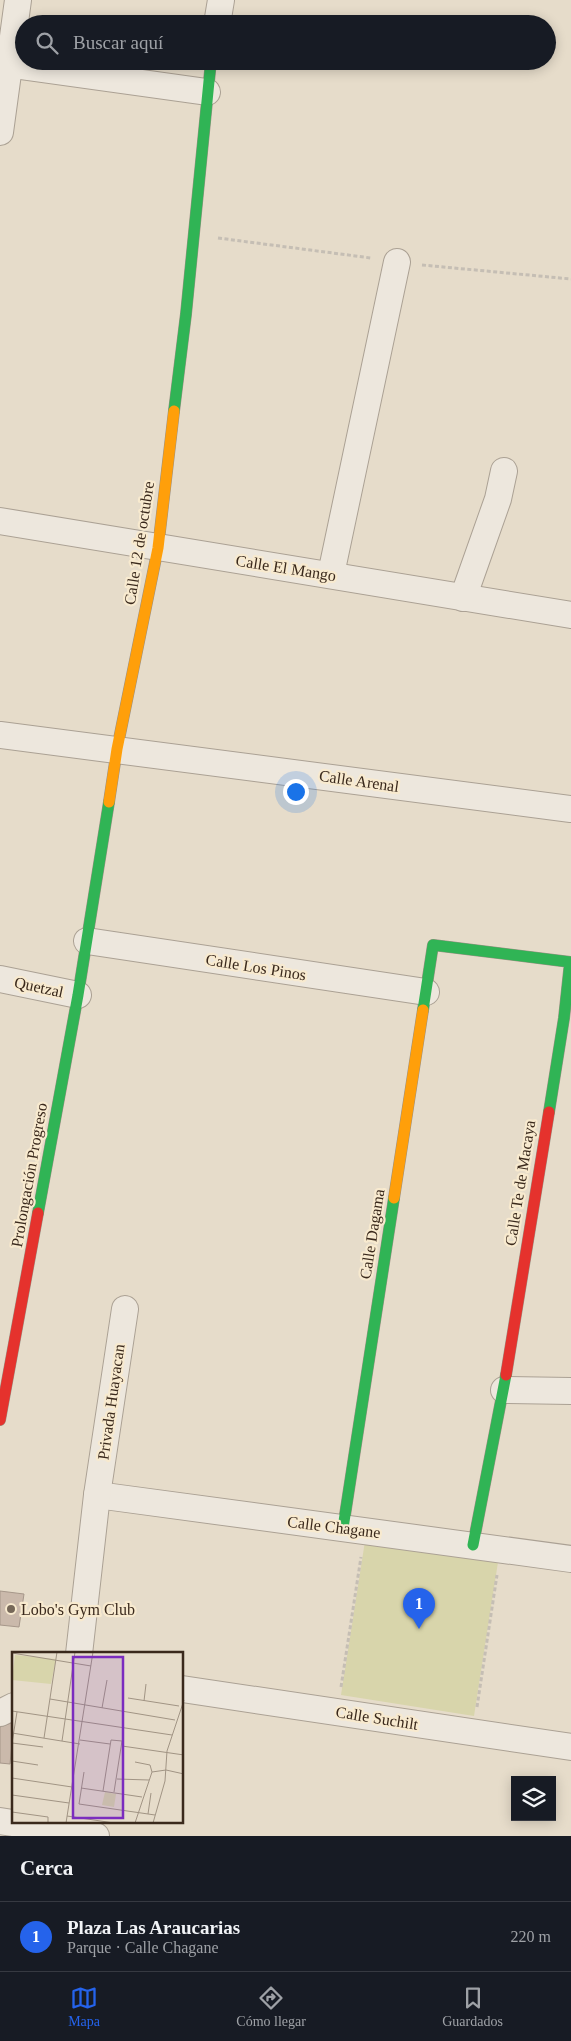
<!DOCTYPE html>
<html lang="es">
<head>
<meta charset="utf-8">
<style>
	:root { --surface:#171b24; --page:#242831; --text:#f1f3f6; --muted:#9ea1a6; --line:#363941; --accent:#2563eb }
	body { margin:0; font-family:Georgia,serif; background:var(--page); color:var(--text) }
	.controls { position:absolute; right:15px; bottom:15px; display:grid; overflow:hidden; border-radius:0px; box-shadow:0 2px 12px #0003 }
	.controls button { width:45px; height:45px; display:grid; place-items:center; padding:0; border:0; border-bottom:1px solid var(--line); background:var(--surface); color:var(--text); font:25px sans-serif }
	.you { position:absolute; left:295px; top:791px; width:18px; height:18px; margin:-12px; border:4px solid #fff; border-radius:50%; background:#1a73e8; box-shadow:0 0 0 8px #1a73e833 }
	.badge { display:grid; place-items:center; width:32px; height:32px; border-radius:50%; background:var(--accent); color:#fff; font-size:16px; font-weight:700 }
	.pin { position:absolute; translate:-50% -41px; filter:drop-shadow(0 1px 2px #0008) }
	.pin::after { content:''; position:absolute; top:26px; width:18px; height:15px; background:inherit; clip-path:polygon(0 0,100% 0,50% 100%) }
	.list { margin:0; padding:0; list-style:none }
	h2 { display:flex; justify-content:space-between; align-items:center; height:65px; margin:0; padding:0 20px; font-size:21px }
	h2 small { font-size:16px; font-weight:400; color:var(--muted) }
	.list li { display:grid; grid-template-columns:32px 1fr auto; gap:15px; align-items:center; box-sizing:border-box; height:70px; padding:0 20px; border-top:1px solid var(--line) }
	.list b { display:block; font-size:19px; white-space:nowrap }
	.list p { margin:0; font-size:16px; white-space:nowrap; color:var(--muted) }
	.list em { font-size:16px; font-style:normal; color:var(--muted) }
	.icon { flex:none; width:28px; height:28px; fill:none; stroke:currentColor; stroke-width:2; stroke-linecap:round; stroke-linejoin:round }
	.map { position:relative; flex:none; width:571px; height:1836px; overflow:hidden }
	.search { position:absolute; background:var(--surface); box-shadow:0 2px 12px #0003; left:15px; right:15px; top:15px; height:55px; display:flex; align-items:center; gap:12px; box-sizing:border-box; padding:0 18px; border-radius:28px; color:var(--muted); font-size:19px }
	.sheet { height:135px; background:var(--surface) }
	nav { display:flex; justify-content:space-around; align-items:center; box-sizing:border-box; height:70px; border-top:1px solid var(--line); background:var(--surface); font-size:14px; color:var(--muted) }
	nav a { display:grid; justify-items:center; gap:2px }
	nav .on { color:var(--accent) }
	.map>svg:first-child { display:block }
	.green { fill:#d8d5ab }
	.building { fill:#cab9ab; stroke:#a6978a }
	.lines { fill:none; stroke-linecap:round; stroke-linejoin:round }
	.street-casing { stroke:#aba194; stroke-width:28 }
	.fast-casing { stroke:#9a9084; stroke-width:12 }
	.slow-casing { stroke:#9a9084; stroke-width:12 }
	.jam-casing { stroke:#9a9084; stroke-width:12 }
	.path { stroke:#c5beb4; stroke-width:3; stroke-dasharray:4 2.5; stroke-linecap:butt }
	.street { stroke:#ede7dd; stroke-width:26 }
	.fast { stroke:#30b455; stroke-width:11 }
	.slow { stroke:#ff9f0a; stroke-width:11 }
	.jam { stroke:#e5322d; stroke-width:11 }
	.poi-dot { fill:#766859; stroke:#f8eacf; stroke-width:2 }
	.labels { text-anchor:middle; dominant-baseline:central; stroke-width:4.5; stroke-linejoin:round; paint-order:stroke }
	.street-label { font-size:16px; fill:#3a291c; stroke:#f8eacf }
	.poi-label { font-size:16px; fill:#3a291c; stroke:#f8eacf; text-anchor:start }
	.inset-road { fill:none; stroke:#a19484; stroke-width:1 }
	.view { fill:#7b2cbf; fill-opacity:0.15; stroke:#7b2cbf; stroke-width:2.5 }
	.inset-edge { fill:none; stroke:#3a291c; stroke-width:2.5 }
</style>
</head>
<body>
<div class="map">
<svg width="571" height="1836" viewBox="0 0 571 1836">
	<rect width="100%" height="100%" fill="#e6dcca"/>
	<!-- green -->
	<polygon class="green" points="365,1541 498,1562 474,1716 341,1695"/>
	<!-- building -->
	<g class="building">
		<polygon points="0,1591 24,1594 19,1627 0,1625"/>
		<polygon points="14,1722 10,1764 0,1763 0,1727"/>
	</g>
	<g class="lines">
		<defs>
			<g id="street">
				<polyline points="217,24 221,0"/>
				<polyline points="0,63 207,92"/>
				<polyline points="0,132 18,0"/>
				<polyline points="0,521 571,615"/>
				<polyline points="331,574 397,262"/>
				<polyline points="463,598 498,499 504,471"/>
				<polyline points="0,735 571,809"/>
				<polyline points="87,941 426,992"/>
				<polyline points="0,979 78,995"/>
				<polyline points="504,1390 571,1391"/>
				<polyline points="97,1495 571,1559"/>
				<polyline points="79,1654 97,1495 125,1309"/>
				<polyline points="182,1689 571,1747"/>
				<polyline points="0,1713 14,1706"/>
				<polyline points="0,1821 96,1836"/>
			</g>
			<g id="fast">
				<polyline points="174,411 186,314 211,61"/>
				<polyline points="423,1010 433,945 570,962 564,1018 549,1112"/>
				<polyline points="38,1213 78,995 109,802"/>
				<polyline points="343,1528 394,1198"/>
				<polyline points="473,1545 506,1375"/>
			</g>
			<g id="slow">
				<polyline points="109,802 117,749 158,548 174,411"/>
				<polyline points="394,1198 423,1010"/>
			</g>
			<g id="jam">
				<polyline points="506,1375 549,1112"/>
				<polyline points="0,1420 38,1213"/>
			</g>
		</defs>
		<!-- street casing -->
		<use href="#street" class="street-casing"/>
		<!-- fast casing -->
		<use href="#fast" class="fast-casing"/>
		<!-- slow casing -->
		<use href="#slow" class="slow-casing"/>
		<!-- jam casing -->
		<use href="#jam" class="jam-casing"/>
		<!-- path -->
		<g class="path">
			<polyline points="218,238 371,258"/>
			<polyline points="422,265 571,279"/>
			<polyline points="341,1687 361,1557"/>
			<polyline points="477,1707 497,1575"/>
		</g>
		<!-- street -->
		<use href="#street" class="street"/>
		<!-- fast -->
		<use href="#fast" class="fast"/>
		<!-- slow -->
		<use href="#slow" class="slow"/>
		<!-- jam -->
		<use href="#jam" class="jam"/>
	</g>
	<!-- markers -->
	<circle class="poi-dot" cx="11" cy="1609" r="5"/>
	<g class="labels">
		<!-- street labels -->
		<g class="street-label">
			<text transform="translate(139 543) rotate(-81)">Calle 12 de octubre</text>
			<text transform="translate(286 568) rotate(9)">Calle El Mango</text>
			<text transform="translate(359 781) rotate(8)">Calle Arenal</text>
			<text transform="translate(256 967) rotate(9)">Calle Los Pinos</text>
			<text transform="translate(39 987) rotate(12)">Quetzal</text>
			<text transform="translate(29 1175) rotate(-80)">Prolongación Progreso</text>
			<text transform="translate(520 1183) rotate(-81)">Calle Te de Macaya</text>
			<text transform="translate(372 1234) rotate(-81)">Calle Dagama</text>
			<text transform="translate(111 1402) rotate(-82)">Privada Huayacan</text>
			<text transform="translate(334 1527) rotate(7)">Calle Chagane</text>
			<text transform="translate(377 1718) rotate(9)">Calle Suchilt</text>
		</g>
		<!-- poi labels -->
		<g class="poi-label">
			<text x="21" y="1609">Lobo's Gym Club</text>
		</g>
	</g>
	<!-- overview -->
	<g transform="translate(12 1652)">
		<rect width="171" height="171" fill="#e6dcca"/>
		<path d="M3,3L44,7L39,32L0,28ZM93,140L104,142L102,155L90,153Z" fill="#d8d5ab"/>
		<path class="inset-road" d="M0,1L79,14M116,46L167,54M38,47L163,68M132,49L134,32M90,56L95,28M0,59L160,83M0,81L68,92M32,86L45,0M68,88L98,92M50,89L63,0M0,91L31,95M0,91L5,60M110,94L172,103M0,109L26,113M123,110L138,113L140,120M140,120L154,118L172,122M0,126L60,135M105,127L137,128M69,136L130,145M91,139L99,88L110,89L102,140M0,143L57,151M67,152L143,163M67,152L72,120M0,160L36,165V171M136,162L139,141M55,164L102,171M54,171L81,0M123,171L140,120M141,171L153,129L155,99L172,48"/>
		<path class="view" d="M61,5H111V166H61Z"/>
		<rect width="171" height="171" class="inset-edge"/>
	</g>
</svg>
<div class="controls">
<button><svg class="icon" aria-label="layers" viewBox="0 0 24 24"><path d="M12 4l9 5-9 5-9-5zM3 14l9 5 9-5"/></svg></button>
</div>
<div class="you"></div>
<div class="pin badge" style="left:419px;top:1629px">1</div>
<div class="search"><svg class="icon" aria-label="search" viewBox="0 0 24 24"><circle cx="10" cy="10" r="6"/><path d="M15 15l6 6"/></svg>Buscar aquí</div>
</div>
<section class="sheet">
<h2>Cerca<small></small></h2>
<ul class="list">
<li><span class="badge">1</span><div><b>Plaza Las Araucarias</b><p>Parque · Calle Chagane</p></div><em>220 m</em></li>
</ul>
</section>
<nav>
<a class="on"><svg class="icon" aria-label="map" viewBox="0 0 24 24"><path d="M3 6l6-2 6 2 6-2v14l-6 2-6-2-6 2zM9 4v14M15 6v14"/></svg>Mapa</a>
<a><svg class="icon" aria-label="directions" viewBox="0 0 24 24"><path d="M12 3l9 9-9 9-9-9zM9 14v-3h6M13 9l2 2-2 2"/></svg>Cómo llegar</a>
<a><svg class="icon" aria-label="saved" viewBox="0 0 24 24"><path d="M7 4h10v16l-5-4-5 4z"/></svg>Guardados</a>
</nav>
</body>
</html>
